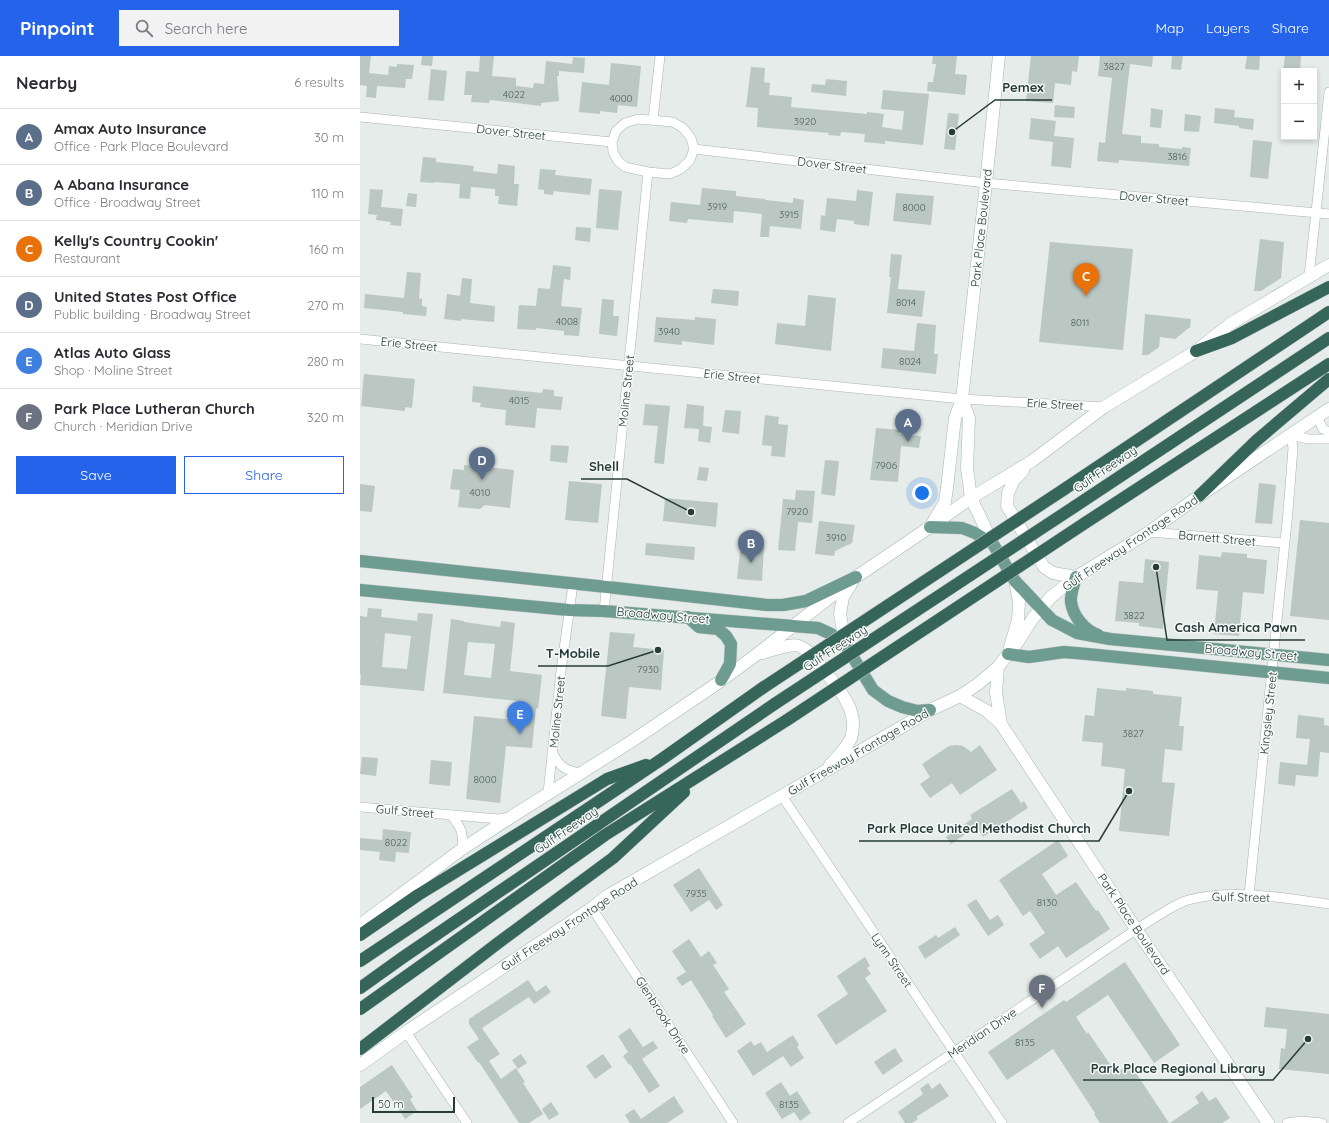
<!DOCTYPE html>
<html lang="en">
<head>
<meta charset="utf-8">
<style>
	:root { --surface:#fff; --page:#f2f2f3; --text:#2b2b33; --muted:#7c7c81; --line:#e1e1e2; --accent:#2563eb }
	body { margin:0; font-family:Quicksand,sans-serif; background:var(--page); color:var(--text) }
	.controls { position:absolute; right:12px; top:12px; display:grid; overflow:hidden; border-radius:0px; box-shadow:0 2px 6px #0003 }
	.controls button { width:36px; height:36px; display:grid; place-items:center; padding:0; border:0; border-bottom:1px solid var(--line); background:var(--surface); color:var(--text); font:20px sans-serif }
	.scale { position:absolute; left:12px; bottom:10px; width:83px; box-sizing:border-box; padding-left:4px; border:2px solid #263c36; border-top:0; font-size:11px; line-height:14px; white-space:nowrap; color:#263c36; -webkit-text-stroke:3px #f5f9f7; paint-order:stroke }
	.you { position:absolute; left:562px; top:437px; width:14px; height:14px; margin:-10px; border:3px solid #fff; border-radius:50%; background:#1a73e8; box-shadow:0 0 0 6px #1a73e833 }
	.badge { display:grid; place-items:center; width:26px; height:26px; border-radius:50%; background:var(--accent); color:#fff; font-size:13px; font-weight:700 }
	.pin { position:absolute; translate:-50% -33px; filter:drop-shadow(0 1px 2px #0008) }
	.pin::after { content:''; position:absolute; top:21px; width:14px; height:12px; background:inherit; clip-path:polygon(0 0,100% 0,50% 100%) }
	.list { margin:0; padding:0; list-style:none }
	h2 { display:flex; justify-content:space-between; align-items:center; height:52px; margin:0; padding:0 16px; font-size:17px }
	h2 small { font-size:13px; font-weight:400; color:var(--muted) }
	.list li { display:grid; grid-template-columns:26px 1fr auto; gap:12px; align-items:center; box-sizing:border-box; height:56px; padding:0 16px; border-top:1px solid var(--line) }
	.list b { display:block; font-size:15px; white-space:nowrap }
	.list p { margin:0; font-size:13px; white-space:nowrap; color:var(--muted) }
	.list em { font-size:13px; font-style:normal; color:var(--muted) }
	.actions { display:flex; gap:8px; padding:12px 16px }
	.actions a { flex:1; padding:9px 0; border:1px solid var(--accent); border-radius:0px; text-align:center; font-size:14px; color:var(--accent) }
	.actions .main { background:var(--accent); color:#fff }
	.icon { flex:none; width:22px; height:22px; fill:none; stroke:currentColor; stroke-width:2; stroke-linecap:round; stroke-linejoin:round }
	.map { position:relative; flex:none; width:969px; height:1067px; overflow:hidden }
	header { display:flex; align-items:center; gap:24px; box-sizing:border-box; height:56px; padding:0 20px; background:var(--accent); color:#fff }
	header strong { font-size:19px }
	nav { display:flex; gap:22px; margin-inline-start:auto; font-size:14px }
	.search { width:280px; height:36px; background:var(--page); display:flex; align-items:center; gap:10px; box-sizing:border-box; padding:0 14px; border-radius:0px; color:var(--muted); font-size:15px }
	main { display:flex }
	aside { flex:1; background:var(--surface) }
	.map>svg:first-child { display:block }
	.building { fill:#bbc7c2; fill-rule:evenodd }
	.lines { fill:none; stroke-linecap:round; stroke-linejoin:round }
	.street-casing { stroke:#a8b4b0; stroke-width:10 }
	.secondary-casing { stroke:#a5b7b0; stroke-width:13 }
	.primary-casing { stroke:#c2c8c7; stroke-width:13 }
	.highway-casing { stroke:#c2c8c7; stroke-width:13 }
	.street { stroke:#fff; stroke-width:9 }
	.secondary { stroke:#fff; stroke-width:12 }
	.primary { stroke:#6f9c90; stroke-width:12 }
	.highway { stroke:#36655a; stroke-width:12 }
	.highway-bridge-casing { stroke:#c2c8c7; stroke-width:13; stroke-linecap:butt }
	.highway-bridge { stroke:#36655a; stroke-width:12 }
	.labels { text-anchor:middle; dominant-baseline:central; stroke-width:3; stroke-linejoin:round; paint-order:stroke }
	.number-label { font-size:10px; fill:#4b5f59 }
	.street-label { font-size:12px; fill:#263c36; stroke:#f5f9f7 }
	.leader { fill:none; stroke:#263c36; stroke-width:1.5 }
	.callout-dot { fill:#263c36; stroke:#f5f9f7; stroke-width:1.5 }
	.callout-label { font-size:13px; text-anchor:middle; font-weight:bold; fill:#263c36; stroke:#f5f9f7; stroke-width:3; stroke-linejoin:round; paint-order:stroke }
</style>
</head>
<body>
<header>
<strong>Pinpoint</strong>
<div class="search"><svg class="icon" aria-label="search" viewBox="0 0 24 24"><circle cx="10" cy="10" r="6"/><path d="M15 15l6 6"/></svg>Search here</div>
<nav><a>Map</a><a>Layers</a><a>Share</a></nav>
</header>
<main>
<aside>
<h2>Nearby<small>6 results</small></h2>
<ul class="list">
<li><span class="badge" style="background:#5c6f8a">A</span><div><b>Amax Auto Insurance</b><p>Office · Park Place Boulevard</p></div><em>30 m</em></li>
<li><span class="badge" style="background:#5c6f8a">B</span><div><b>A Abana Insurance</b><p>Office · Broadway Street</p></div><em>110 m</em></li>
<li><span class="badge" style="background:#e8710a">C</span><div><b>Kelly's Country Cookin'</b><p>Restaurant</p></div><em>160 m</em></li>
<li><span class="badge" style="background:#5c6f8a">D</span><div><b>United States Post Office</b><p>Public building · Broadway Street</p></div><em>270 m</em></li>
<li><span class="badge" style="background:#3f7fe0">E</span><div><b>Atlas Auto Glass</b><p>Shop · Moline Street</p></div><em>280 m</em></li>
<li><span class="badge" style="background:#6b7280">F</span><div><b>Park Place Lutheran Church</b><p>Church · Meridian Drive</p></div><em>320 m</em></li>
</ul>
<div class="actions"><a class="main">Save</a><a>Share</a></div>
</aside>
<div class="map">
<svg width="969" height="1067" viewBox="0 0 969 1067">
	<rect width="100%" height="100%" fill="#e5ece9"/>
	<!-- building -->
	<g class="building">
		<polygon points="0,0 11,0 9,17 28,19 29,10 37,11 37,8 54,9 52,23 46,23 45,32 17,30 16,42 6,41 7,30 0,29"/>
		<polygon points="62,0 73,0 72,10 61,9"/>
		<polygon points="120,0 134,0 132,20 156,22 156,30 173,32 174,27 184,28 186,5 212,8 213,1 225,2 224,17 199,15 199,20 197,20 199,45 181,47 181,50 130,44 129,47 111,46 112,39 104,39 106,15 119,16"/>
		<polygon points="573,0 597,0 595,18 607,19 605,39 567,35 568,26 573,26 576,8 572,8"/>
		<polygon points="671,0 719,0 717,16 712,15 711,29 695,27 693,47 666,45"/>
		<polygon points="740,0 793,0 792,11 770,8 762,78 781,80 781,87 799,88 799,91 822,93 822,91 831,92 829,110 759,104 758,107 737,105 739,86 745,87 752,22 738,20"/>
		<polygon points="812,0 823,0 821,14 811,13"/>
		<polygon points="887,0 900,0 899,14 885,13"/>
		<polygon points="925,0 941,0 940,15 923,15"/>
		<polygon points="251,7 281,10 277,51 258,49 257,57 240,55 240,58 219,56 222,26 249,29"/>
		<polygon points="391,11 405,12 404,26 410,27 409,39 432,41 431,51 507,58 507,56 524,58 522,71 542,74 544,55 521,53 523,34 569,38 563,89 525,85 525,88 504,86 505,78 481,76 480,80 468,79 469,77 397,71 398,52 386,51"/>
		<polygon points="71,13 87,15 84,45 68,44"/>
		<polygon points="466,23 487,25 486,40 451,36 452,28 465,29"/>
		<polygon points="695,49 715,51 714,62 694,61"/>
		<polygon points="791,52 803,54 801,72 790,71"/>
		<polygon points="855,52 875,54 874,61 894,63 893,74 879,72 879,70 854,67"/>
		<polygon points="588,57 599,58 595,94 584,93"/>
		<polygon points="825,58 841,60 839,76 824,75"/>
		<polygon points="671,62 696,65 694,80 714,82 711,112 691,110 693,86 669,83"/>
		<polygon points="893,84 912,86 908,123 890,121"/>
		<polygon points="63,101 76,102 76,106 114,110 113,115 137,118 138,108 155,110 154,128 159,128 157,150 138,148 139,140 135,140 135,133 111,131 110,143 99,142 100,128 74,126 74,127 60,126"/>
		<polygon points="180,113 196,114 195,119 232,123 230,139 194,135 193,139 184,138 184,134 178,133"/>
		<polygon points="342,132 376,135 376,140 405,143 405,144 433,147 433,142 444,144 441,173 410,170 409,181 400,181 402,158 374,155 373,167 328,163 327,167 309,165 311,146 340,149"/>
		<polygon points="10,133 23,134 21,151 43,153 41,170 30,169 31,166 16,164 17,159 8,158"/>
		<polygon points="239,133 262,135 258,174 236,172"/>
		<polygon points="497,134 513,136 509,170 494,168 494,165 477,163 475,176 460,174 461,159 465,160 467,142 496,145"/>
		<polygon points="48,137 57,138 56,151 46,150"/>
		<polygon points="536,137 574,140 571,169 533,165"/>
		<polygon points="216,171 231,172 230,186 215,184"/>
		<polygon points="900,183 924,186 921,222 901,235 894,235"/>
		<polygon points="690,186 773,193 763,294 679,286"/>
		<polygon points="531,198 542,199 538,233 565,235 562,261 527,257 531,221 529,221"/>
		<polygon points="193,209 211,211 210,224 204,223 201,250 222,252 219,280 204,279 204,275 176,272 176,274 157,273 159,249 176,250 178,232 190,233"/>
		<polygon points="47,216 61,217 59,242 62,243 62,250 67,251 66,260 43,258 43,256 4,252 5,238 44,242"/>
		<polygon points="102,222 112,223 110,247 135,250 134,266 101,263 101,265 84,263 87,238 100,240"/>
		<polygon points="353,233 379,235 378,250 351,247"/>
		<polygon points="448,239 476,242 471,295 415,288 417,267 445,270"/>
		<polygon points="242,243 254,244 253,260 259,260 257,280 239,278"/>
		<polygon points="785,258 831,263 830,271 815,283 800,281 799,291 788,299 782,299"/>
		<polygon points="296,261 335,264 335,261 356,263 354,289 322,285 322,289 294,286"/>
		<polygon points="557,267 576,269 574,298 578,298 576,318 521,312 523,292 554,295"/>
		<polygon points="4,318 55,323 52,352 45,351 45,355 1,350"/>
		<polygon points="113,330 182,337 183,333 194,334 194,340 203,341 201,354 177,352 175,372 145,369 146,354 120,351 121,347 112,346"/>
		<polygon points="285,348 310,350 304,408 294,407 298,370 283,369"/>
		<polygon points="327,348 344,350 343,370 352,371 350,387 338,385 339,373 324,372"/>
		<polygon points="365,354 381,355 379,378 362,376"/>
		<polygon points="405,359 419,361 418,368 428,369 425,401 411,400 412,390 402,389"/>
		<polygon points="516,372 540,374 539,378 561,380 559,392 541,390 538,426 510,424"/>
		<polygon points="191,389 209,390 207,407 190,405"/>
		<polygon points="465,404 479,405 475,440 461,438"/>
		<polygon points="104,409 154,414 150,452 125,449 120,453 98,451 100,434 90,433 93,413 104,414"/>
		<polygon points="339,411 349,412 347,425 337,424"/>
		<polygon points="209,425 242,428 238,467 205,464"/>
		<polygon points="899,427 916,429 912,468 895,467"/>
		<polygon points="0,428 15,430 12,456 0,455"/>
		<polygon points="436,434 455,435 452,467 438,466 435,495 418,494 423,443 435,444"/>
		<polygon points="305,442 358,447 356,471 303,465"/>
		<polygon points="940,464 969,467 969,564 930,560"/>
		<polygon points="459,465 495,469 492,487 475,495 474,500 455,498"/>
		<polygon points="381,486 394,487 394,490 404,491 402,525 377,523"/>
		<polygon points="286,487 335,491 334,504 285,499"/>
		<polygon points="862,496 887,498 887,502 907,504 904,538 883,536 879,580 854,578 858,535 836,533 839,499 861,501"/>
		<polygon points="785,503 809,506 803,573 779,570 779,567 755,565 759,525 783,527"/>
		<path d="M8,552L22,553L21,561L57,565L58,557L73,558L64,635L0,629L1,618H0V560L7,561ZM25,577L51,580L47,613L22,611Z"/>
		<path d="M91,563L104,565V566L140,571L141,565L155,567L150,615L182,619L178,653L176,652L172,692L146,690L140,747L106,743L114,660L155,664L157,645L83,637ZM108,586L135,588L131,622L104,619Z"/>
		<polygon points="250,576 275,578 273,591 304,594 301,634 269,631 266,663 241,660"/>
		<polygon points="737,632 766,635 766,632 793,635 793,638 822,641 819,670 824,670 822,695 805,693 802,726 815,727 809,780 759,775 765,713 741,710 743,687 722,685 725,659 734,660"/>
		<polygon points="938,659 964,662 964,669 969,670 969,697 960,696 958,721 936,719 935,730 918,728 920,706 947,709 950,683 936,682"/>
		<polygon points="596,689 603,690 611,696 620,689 637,714 600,739 592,727 570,742 560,728 570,721 562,708 589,690"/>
		<polygon points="2,701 18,702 16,720 0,718"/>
		<polygon points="71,704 92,706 90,730 69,728"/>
		<polygon points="652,733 661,747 664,745 668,752 623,781 617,770 591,788 586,781 612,763 610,759"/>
		<polygon points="23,773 51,776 49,797 36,796 35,806 19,804 20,796 0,794 0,782 22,784"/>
		<polygon points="698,784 708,800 682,818 696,839 716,826 736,855 738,854 750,873 706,902 698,890 680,903 669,888 685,877 670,855 663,860 639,824"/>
		<polygon points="339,812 363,849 356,854 349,844 331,856 313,829"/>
		<polygon points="616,843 630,864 638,859 644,869 628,880 607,849"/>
		<polygon points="595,871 600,879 565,903 558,891 576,879 578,882"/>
		<polygon points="329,883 341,901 349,895 357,907 353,909 369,933 364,936 386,968 366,982 352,960 353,959 331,924 322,930 316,922 326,916 312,895"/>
		<polygon points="505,901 510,910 507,912 511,918 505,922 527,955 476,989 457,959 488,938 477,920"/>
		<polygon points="765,906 820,989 794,1007 748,939 716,961 727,978 728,976 756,1017 770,1008 809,1067 740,1067 734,1058 735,1057 693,993 647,1024 628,996 704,944 706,946"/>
		<polygon points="168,924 176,936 186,929 191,936 174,948 169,941 122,972 140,998 129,1005 141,1023 156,1012 165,1026 163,1027 183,1058 169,1067 159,1067 119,1006 118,1007 107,991 119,983 109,968 109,963"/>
		<polygon points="906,951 969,958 969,1018 919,1013 921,992 925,993 927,973 904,971"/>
		<polygon points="270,972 283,991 293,985 298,992 282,1003 300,1030 289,1037 270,1008 269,1009 263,1000 268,996 258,980"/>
		<polygon points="433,979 439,989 437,991 444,1002 431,1011 423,1000 393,1020 377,995 391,985 394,990 401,986 407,996"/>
		<polygon points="535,992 543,1005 523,1019 514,1006"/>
		<polygon points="161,998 167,1007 158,1013 152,1004"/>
		<polygon points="243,998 252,1011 235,1023 226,1010"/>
		<polygon points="32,1009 53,1041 50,1043 57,1055 45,1063 26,1035 0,1053 0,1031"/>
		<polygon points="421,1026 430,1040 437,1035 451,1057 440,1065 434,1056 422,1063 405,1037"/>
		<polygon points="568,1027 572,1033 580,1027 589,1040 556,1061 558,1063 552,1067 545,1067 538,1056 563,1038 560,1033"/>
		<polygon points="842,1035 849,1045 856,1041 870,1062 862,1067 810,1067 839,1047 835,1041"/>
		<polygon points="314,1040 324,1056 307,1067 270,1067 265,1059 274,1053 281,1063"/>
		<polygon points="191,1046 199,1058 189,1064 182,1053"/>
	</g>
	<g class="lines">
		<defs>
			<g id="street">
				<polyline points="0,61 252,86"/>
				<polygon points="278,63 313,66 323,72 331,82 334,93 330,104 321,113 310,118 288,116 265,111 258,105 253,96 252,86 256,75 265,67"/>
				<polyline points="293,64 300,0"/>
				<polyline points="334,93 626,127 969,158"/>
				<polyline points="949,220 969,36"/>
				<polyline points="0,283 602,343 744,351"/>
				<polyline points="957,361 963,373 969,376"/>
				<polyline points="789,476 924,487"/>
				<polyline points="244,555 288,116"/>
				<path d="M192,696C200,711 204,714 220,717"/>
				<polyline points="188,737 201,615 213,528"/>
				<polyline points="422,740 642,1067"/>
				<polyline points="0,751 139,763 150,761"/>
				<path d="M91,759C101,771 104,777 102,793"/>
				<polyline points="889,839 928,456 933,392 931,379 948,383 969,383"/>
				<polyline points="232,852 373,1067"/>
				<polyline points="46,976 107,1067"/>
				<path d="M488,1067C566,1015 643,963 721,911C744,895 767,879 791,864C803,857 815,848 828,844C872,832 924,842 969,848"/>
				<polyline points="927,1067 941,1065 962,1067"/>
			</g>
			<g id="secondary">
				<polyline points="602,343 609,362 607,412 611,442 633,488"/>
				<polyline points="663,415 654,424 648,437 647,450 684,511 693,517 716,521"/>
				<polyline points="572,468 585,446 587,432 595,362 602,343 626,127 639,0"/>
				<polyline points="485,587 480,558 483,541 491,528"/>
				<polyline points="650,591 658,564 659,546 655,525"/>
				<path d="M403,597C412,594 431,587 439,590C452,595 459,609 467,618C482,637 499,656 491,682C487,692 477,701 470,709"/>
				<polyline points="638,611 636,637 641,668"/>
				<polyline points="600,640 627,655 641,668 776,873 908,1067"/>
				<polyline points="0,869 102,793 151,761 272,685 355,629 396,599 496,521 570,471 611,442 672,405 744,351 836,295 870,268 969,209"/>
				<polyline points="0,1009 46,976 232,852 247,840 540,672 570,654 600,640 618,628 638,611 659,584 673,562 691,541 716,521 789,476 839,440 969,353"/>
			</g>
			<g id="primary">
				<polyline points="570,471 602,472 615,477 633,488 655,525 692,564 717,577 750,583 969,604"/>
				<polyline points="0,505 247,531 407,549 423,549 446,545 496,521"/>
				<path d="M716,521C714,528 710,539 711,546C713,560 724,574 738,579"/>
				<polyline points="0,534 209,554 244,555 458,572 471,578 485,588 513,634 528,645 542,651 557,655 570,654"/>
				<polyline points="328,561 339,571 358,573 366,580 371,588 370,608 361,624"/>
				<polyline points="648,598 669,601 704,596 727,598 969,622"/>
			</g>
			<g id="highway">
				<polyline points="836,295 872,282 969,231"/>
				<polyline points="703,434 969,256"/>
				<polyline points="839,440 897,384 969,323"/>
				<polyline points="714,451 969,282"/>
				<polyline points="725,467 969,308"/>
				<polyline points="0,879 58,839 247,723 286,709"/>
				<polyline points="0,905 302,703 404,631"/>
				<polyline points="0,932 42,902 416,647"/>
				<polyline points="0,953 245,779 427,664"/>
				<polyline points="0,993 138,887 253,802 324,736"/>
			</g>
		</defs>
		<!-- street casing -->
		<use href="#street" class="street-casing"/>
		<!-- secondary casing -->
		<use href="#secondary" class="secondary-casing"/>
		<!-- primary casing -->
		<use href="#primary" class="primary-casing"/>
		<!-- highway casing -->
		<use href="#highway" class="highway-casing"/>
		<!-- street -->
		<use href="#street" class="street"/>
		<!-- secondary -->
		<use href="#secondary" class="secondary"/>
		<!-- primary -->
		<use href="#primary" class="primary"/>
		<!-- highway -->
		<use href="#highway" class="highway"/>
		<defs>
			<g id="highway-bridge">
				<polyline points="404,631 703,434"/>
				<polyline points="416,647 714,451"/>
				<polyline points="427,664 725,467"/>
			</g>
		</defs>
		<!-- highway-bridge casing -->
		<use href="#highway-bridge" class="highway-bridge-casing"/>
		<!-- highway-bridge -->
		<use href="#highway-bridge" class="highway-bridge"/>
	</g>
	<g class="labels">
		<!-- number labels -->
		<g class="number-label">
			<text x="754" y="10">3827</text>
			<text x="154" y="38">4022</text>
			<text x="261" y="42">4000</text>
			<text x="445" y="65">3920</text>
			<text x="817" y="100">3816</text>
			<text x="357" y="150">3919</text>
			<text x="554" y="151">8000</text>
			<text x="429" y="158">3915</text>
			<text x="546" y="246">8014</text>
			<text x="207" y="265">4008</text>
			<text x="720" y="266">8011</text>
			<text x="309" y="275">3940</text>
			<text x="550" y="305">8024</text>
			<text x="159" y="344">4015</text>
			<text x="526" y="409">7906</text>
			<text x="120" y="436">4010</text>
			<text x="437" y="455">7920</text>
			<text x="476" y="481">3910</text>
			<text x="774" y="559">3822</text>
			<text x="288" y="613">7930</text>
			<text x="773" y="677">3827</text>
			<text x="125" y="723">8000</text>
			<text x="36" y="786">8022</text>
			<text x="336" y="837">7935</text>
			<text x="687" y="846">8130</text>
			<text x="665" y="986">8135</text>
			<text x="429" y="1048">8135</text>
		</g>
		<!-- street labels -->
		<g class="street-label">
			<text transform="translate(151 76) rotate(6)">Dover Street</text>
			<text transform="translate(472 109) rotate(7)">Dover Street</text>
			<text transform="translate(794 142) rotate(5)">Dover Street</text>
			<text transform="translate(621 172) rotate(-84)">Park Place Boulevard</text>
			<text transform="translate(49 288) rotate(6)">Erie Street</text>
			<text transform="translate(372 320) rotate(6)">Erie Street</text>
			<text transform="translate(266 335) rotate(-84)">Moline Street</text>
			<text transform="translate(695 348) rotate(3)">Erie Street</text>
			<text transform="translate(745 413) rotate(-34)">Gulf Freeway</text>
			<text transform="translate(857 482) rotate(5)">Barnett Street</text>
			<text transform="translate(770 487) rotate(-34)">Gulf Freeway Frontage Road</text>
			<text transform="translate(303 559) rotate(5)">Broadway Street</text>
			<text transform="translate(475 592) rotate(-33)">Gulf Freeway</text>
			<text transform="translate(891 596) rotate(5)">Broadway Street</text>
			<text transform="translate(197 656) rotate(-84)">Moline Street</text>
			<text transform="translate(908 657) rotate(-84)">Kingsley Street</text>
			<text transform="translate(498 696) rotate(-30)">Gulf Freeway Frontage Road</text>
			<text transform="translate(45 755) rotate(5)">Gulf Street</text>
			<text transform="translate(206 774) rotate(-34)">Gulf Freeway</text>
			<text transform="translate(881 841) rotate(1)">Gulf Street</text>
			<text transform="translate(209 868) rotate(-33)">Gulf Freeway Frontage Road</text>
			<text transform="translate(774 868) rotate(56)">Park Place Boulevard</text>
			<text transform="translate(532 904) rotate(56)">Lynn Street</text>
			<text transform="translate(303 959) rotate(57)">Glenbrook Drive</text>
			<text transform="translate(622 977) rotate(-34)">Meridian Drive</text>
		</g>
	</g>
	<!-- callouts -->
	<path class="leader" d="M592 76L635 44H692M331 456L267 423H221M796 511L807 584H945M298 594L248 610H178M769 735L739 785H499M948 983L913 1024H723"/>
	<g class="callout-dot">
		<circle cx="592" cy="76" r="4"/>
		<circle cx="331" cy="456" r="4"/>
		<circle cx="796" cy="511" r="4"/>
		<circle cx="298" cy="594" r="4"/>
		<circle cx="769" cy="735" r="4"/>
		<circle cx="948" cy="983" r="4"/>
	</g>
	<g class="callout-label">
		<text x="663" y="36">Pemex</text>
		<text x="244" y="415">Shell</text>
		<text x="876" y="576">Cash America Pawn</text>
		<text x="213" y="602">T-Mobile</text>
		<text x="619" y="777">Park Place United Methodist Church</text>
		<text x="818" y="1017">Park Place Regional Library</text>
	</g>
</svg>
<div class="controls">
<button>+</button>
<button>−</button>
</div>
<div class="scale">50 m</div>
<div class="you"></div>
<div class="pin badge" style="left:548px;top:386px;background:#5c6f8a">A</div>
<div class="pin badge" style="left:391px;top:507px;background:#5c6f8a">B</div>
<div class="pin badge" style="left:726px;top:240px;background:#e8710a">C</div>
<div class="pin badge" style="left:122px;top:424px;background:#5c6f8a">D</div>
<div class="pin badge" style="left:160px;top:678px;background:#3f7fe0">E</div>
<div class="pin badge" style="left:682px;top:952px;background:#6b7280">F</div>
</div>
</main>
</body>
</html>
